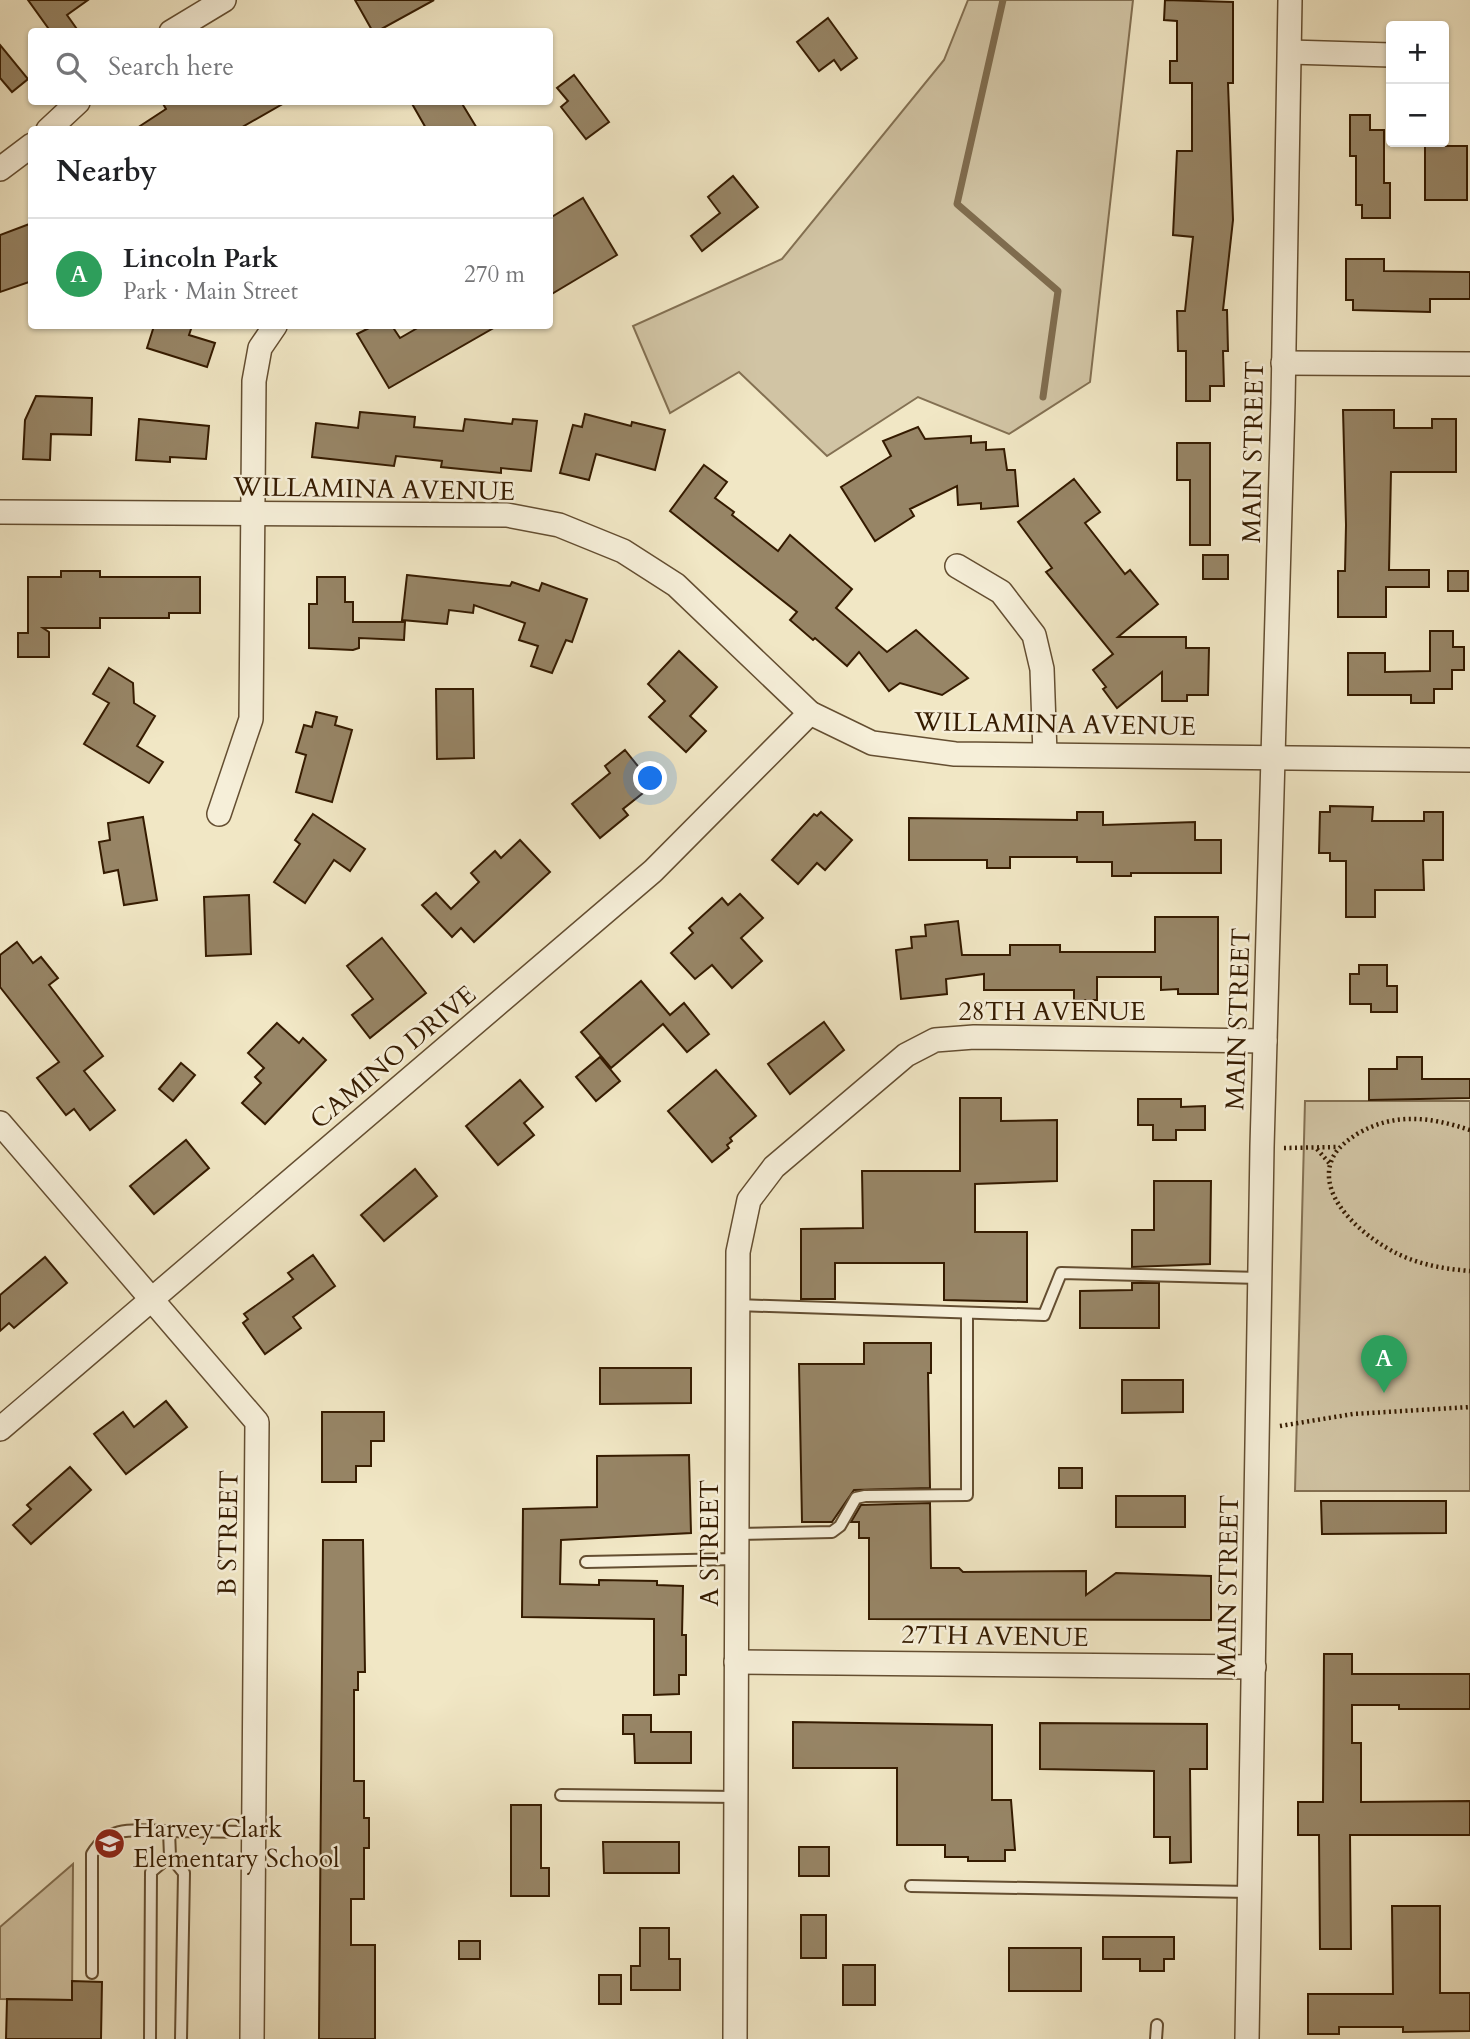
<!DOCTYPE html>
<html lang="en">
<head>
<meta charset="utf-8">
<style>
	:root { --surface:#fff; --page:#f6f6f6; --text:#202124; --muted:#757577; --line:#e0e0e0; --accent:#8f2418 }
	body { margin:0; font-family:Cardo,serif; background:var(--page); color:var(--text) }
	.controls { position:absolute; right:21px; top:21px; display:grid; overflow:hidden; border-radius:7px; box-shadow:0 2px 5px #0004 }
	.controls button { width:63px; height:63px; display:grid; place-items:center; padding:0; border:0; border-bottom:2px solid var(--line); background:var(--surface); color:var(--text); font:35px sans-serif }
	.you { position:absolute; left:651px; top:779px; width:24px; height:24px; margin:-18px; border:5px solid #fff; border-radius:50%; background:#1a73e8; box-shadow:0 0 0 10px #1a73e833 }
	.badge { display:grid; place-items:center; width:46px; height:46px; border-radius:50%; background:var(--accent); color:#fff; font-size:23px; font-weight:700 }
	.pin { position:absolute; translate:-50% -58px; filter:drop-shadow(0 2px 4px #0008) }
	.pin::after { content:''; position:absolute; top:37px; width:24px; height:21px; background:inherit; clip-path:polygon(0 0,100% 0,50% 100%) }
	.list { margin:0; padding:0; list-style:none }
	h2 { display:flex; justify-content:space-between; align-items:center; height:91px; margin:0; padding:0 28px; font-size:30px }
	h2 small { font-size:23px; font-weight:400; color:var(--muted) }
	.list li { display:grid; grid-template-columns:46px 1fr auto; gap:21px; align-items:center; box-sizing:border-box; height:112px; padding:0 28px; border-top:2px solid var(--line) }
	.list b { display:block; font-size:26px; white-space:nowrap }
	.list p { margin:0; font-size:23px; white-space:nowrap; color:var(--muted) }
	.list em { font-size:23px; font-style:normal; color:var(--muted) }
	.icon { flex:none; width:38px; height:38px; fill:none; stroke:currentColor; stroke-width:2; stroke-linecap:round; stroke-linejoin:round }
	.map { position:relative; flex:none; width:1470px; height:2039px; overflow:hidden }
	.search { position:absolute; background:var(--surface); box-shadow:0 2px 5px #0004; left:28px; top:28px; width:525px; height:77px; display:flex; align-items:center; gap:18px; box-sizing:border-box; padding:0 24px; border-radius:7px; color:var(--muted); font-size:26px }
	.panel { position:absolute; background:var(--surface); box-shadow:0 2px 5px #0004; left:28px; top:126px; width:525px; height:203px; border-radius:7px }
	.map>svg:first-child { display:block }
	.green { fill:#d1c4a4; stroke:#837052; stroke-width:2 }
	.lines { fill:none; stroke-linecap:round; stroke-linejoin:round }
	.stream { stroke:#7f6c4e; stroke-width:7 }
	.building { fill:#978566; stroke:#351b00; stroke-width:2 }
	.service-casing { stroke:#644e31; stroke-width:14 }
	.minor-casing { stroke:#644e31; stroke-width:26 }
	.path { stroke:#351b00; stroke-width:4.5; stroke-dasharray:2 3.5; stroke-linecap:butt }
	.service { stroke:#f6efd9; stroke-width:10 }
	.minor { stroke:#f6efd9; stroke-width:23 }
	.labels { text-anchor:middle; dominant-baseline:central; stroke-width:5; stroke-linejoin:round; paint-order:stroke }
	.street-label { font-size:26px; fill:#351b00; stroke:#f6efd9 }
	.poi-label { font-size:26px; fill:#351b00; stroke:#f6efd9; text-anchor:start }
</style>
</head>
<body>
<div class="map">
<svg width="1470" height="2039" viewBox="0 0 1470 2039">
	<rect width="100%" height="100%" fill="#f1e7c5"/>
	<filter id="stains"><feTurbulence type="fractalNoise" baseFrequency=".00286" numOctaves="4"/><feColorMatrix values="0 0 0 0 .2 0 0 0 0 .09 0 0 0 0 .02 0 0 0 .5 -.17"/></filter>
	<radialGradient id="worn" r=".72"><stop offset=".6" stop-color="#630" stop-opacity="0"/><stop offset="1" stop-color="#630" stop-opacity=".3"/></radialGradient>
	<!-- green -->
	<g class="green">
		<polygon points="968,0 1133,0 1090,382 1009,434 918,397 827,456 739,372 670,413 633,326 782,259 944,60"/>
		<polygon points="1305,1101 1470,1101 1470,1491 1295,1491"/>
		<polygon points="73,1864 72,2000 0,1999 0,1927"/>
	</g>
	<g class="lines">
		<!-- stream -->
		<polyline class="stream" points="1003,0 957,204 1058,291 1043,397"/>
	</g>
	<!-- building -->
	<g class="building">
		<polygon points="28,0 88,0 67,15 79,32 51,32"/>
		<polygon points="355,0 434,0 376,32 373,32"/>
		<polygon points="1165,0 1233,2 1233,83 1228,83 1233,220 1223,310 1227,310 1228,351 1223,351 1224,386 1210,386 1210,401 1186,401 1186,351 1178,351 1177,311 1185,311 1193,237 1173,235 1177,151 1192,151 1192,83 1170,83 1170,61 1177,61 1177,21 1164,20"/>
		<polygon points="828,18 857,58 841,70 834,60 819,71 797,42"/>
		<polygon points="0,45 28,79 12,92 0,78"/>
		<polygon points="574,75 609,122 586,139 561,107 568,101 557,88"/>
		<polygon points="162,102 286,102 237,130 134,130 166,109"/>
		<polygon points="411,102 461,102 478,130 427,130"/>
		<polygon points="1350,115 1370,115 1370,130 1384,130 1384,183 1390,183 1390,218 1362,218 1362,205 1356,205 1356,156 1350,156"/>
		<rect x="1425" y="146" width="42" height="54"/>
		<polygon points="733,176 758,207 702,251 691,236 720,213 708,197"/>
		<polygon points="583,198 617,255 550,295 550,218"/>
		<polygon points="32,223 32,281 0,292 0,235"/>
		<polygon points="1346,259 1384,259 1384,271 1470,272 1470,299 1430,299 1430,312 1353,310 1353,300 1346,300"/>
		<polygon points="154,326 192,326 189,335 215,343 207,367 147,348"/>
		<polygon points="373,326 392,326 400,338 421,326 497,326 389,388 357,334"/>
		<polygon points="36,396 92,398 91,435 51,434 50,460 23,459 25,420"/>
		<polygon points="1343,410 1394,410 1394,428 1432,428 1432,419 1456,419 1456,472 1391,472 1389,570 1429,570 1429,587 1386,587 1386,617 1338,617 1338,571 1345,571 1346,525"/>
		<polygon points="360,412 415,417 414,427 463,431 465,419 512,424 513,419 537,421 531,471 501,468 501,473 441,467 442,461 396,456 394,466 312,457 316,423 358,428"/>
		<polygon points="585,414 631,426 632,422 665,430 655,470 596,454 589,480 560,473 573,425 582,427"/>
		<polygon points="139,419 209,426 206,459 170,457 170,462 136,460"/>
		<polygon points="918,427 925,439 971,436 971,443 986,442 986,450 1004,449 1007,470 1015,470 1018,506 981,509 981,503 958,505 957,486 910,509 914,516 875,541 841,487 891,456 883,441"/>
		<polygon points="1177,443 1210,443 1210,545 1190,545 1190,480 1177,480"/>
		<polygon points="704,465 727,482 715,498 734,512 732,515 778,551 790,535 852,589 836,608 887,652 916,630 968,678 942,695 900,683 889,691 859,652 847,666 815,638 813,640 790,620 797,612 670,511"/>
		<polygon points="1074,479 1100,512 1085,523 1125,574 1130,570 1158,604 1118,637 1186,637 1186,648 1209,648 1208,695 1187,695 1187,701 1162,701 1162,672 1117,708 1103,689 1106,687 1093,670 1113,654 1046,572 1052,568 1018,522"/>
		<rect x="1203" y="555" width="25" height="24"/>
		<polygon points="61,571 100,571 100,577 200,577 200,613 169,613 169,618 100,618 100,628 43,628 49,632 49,657 18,657 18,633 28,633 28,577 61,577"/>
		<rect x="1448" y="571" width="20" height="20"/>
		<polygon points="407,575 510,586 512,582 539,591 542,583 587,599 572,642 566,640 552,673 531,666 538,646 519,640 525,623 474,605 473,613 449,610 447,624 402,620"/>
		<polygon points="317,577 345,577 345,602 353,602 353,622 405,622 404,640 359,638 359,648 353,650 309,648 309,604 317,604"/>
		<polygon points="1430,631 1453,631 1453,647 1464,647 1464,670 1452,670 1452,689 1434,689 1434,703 1411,703 1411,695 1348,695 1348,653 1385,653 1385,672 1430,671"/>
		<polygon points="679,651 717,687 690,716 706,731 686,752 649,717 665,701 648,684"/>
		<polygon points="109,668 133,683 134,703 155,716 137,746 163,762 149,783 84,744 109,703 93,694"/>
		<polygon points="436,689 473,689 474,758 437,759"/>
		<polygon points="316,712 337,717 335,725 352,730 332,802 296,792 306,755 296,752 304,725 312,727"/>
		<polygon points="625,750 653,785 623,809 628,815 600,838 572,804 610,773 605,766"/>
		<polygon points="1330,806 1373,807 1372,821 1424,821 1424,812 1443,812 1443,860 1423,860 1424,890 1375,890 1375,917 1346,917 1346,861 1330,861 1330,853 1319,853 1320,812 1330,812"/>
		<polygon points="821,812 852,840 825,870 817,863 798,884 772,860 814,814 817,816"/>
		<polygon points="1077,812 1103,812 1103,825 1195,822 1195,840 1221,840 1221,873 1131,873 1131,876 1112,876 1112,862 1077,862 1077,857 1010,857 1010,868 987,868 987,860 909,860 909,818 1077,820"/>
		<polygon points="313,814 365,849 350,871 334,860 305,903 274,882 300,844 295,840"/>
		<polygon points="143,817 157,900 124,905 118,870 104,873 99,842 110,840 108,823"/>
		<polygon points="520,840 550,872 474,942 461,928 452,937 422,905 436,893 451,909 479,882 471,873 495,851 501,858"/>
		<polygon points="740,894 763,918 741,938 762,961 732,988 712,965 695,979 671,953 693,933 689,928 722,898 728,905"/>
		<polygon points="249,895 251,954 206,956 204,897"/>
		<polygon points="1155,917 1218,917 1218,994 1178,994 1178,989 1161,990 1161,977 1097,977 1097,1000 1074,1000 1074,990 984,990 984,974 946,979 947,994 901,999 896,950 912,948 911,937 926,936 925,925 958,921 962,955 1010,955 1010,945 1060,945 1060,952 1155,952"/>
		<polygon points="382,938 426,993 370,1038 352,1015 373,999 347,966"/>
		<polygon points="17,942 33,963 41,957 58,978 49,985 103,1056 84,1071 115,1110 90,1130 74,1109 66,1115 37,1078 59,1062 0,987 0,955"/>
		<polygon points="1359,965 1387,965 1387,986 1397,986 1397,1012 1371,1012 1371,1004 1350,1004 1350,974 1359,974"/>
		<polygon points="641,981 670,1015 684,1003 709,1034 687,1052 663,1024 611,1068 581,1032"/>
		<polygon points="824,1022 844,1050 790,1094 768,1064"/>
		<polygon points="277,1023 299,1043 303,1038 326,1060 265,1124 242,1103 261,1083 255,1077 264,1068 248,1053"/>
		<polygon points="600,1057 620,1081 596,1101 576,1077"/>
		<polygon points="1397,1057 1422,1057 1422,1079 1470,1079 1470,1098 1369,1100 1369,1069 1397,1069"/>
		<polygon points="181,1063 195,1075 173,1101 159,1089"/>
		<polygon points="716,1070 756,1116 730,1138 732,1141 727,1145 729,1148 712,1162 668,1111"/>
		<polygon points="520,1080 543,1107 524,1123 534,1135 498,1165 466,1126"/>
		<polygon points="960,1098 1001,1098 1001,1121 1057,1120 1057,1181 975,1184 975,1232 1027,1232 1027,1302 944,1300 944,1263 835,1263 835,1299 801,1299 801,1229 863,1228 862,1171 960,1171"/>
		<polygon points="1138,1099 1181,1099 1181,1107 1205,1106 1205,1130 1176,1130 1176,1140 1153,1140 1153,1125 1138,1125"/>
		<polygon points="186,1140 209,1168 154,1214 130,1186"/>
		<polygon points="415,1169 437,1196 384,1241 361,1215"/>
		<polygon points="1154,1181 1211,1181 1210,1264 1132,1267 1132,1230 1154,1230"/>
		<polygon points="313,1255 335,1286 293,1317 301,1328 265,1354 243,1323 248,1319 244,1314 293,1279 288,1273"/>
		<polygon points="45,1257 67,1283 14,1328 9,1323 0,1331 0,1295"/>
		<polygon points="1132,1283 1159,1283 1159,1328 1080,1328 1080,1291 1132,1290"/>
		<polygon points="864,1343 931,1343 931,1373 928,1373 930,1488 854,1490 832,1522 802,1522 799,1364 864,1364"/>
		<polygon points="600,1368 691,1368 691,1403 600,1404"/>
		<polygon points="1122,1380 1183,1380 1183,1412 1122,1413"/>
		<polygon points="166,1401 187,1427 126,1474 94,1434 123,1412 134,1427"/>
		<polygon points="322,1412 384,1412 384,1441 371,1441 371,1466 356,1466 356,1482 322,1482"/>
		<polygon points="689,1455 691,1533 561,1540 560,1584 599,1585 599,1580 657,1581 657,1585 683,1586 682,1635 686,1635 686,1675 679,1675 679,1694 654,1695 654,1619 522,1617 523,1509 597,1507 597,1456"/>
		<polygon points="70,1467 91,1490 31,1544 13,1525 31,1509 27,1505"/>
		<rect x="1059" y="1468" width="23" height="20"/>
		<rect x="1116" y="1496" width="69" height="31"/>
		<polygon points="1321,1501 1446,1501 1446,1533 1322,1534"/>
		<polygon points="930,1503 931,1568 959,1568 963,1572 1086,1571 1086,1595 1116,1573 1211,1576 1211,1620 869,1619 869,1538 859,1538 859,1522 851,1522 861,1505"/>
		<polygon points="323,1540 363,1540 365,1672 358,1672 358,1690 354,1690 354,1781 364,1781 364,1818 369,1818 369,1848 364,1848 364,1899 351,1899 351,1945 375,1945 375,2039 319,2039 319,2035"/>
		<polygon points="1324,1654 1352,1654 1352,1674 1470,1674 1470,1709 1399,1709 1399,1705 1352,1705 1352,1743 1361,1743 1361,1802 1470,1801 1470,1835 1350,1835 1351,1949 1320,1949 1319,1835 1298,1835 1298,1802 1323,1802"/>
		<polygon points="623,1715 651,1715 651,1732 691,1732 691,1763 635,1763 634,1734 623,1734"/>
		<polygon points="793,1722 992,1725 992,1800 1011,1800 1015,1850 1005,1850 1005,1861 968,1861 968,1857 945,1857 945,1845 897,1845 897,1768 793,1768"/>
		<polygon points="1040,1723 1207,1724 1207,1769 1190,1769 1191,1862 1170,1863 1170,1837 1154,1837 1154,1771 1040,1769"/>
		<polygon points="511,1805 541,1805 541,1868 549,1868 549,1896 511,1896"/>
		<polygon points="603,1842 679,1842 679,1873 604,1873"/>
		<rect x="799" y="1847" width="30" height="29"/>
		<polygon points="1392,1906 1440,1906 1440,1993 1470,1993 1470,2031 1403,2032 1403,2027 1339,2027 1339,2034 1308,2034 1308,1994 1393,1994"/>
		<rect x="801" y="1915" width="25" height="43"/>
		<polygon points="640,1928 669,1928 669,1959 680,1959 680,1990 631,1990 631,1966 640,1966"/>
		<polygon points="1103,1937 1174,1937 1174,1959 1164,1959 1164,1971 1140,1971 1140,1959 1103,1959"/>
		<rect x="459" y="1941" width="21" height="18"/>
		<rect x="1009" y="1948" width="72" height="43"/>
		<rect x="843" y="1965" width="32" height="40"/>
		<rect x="599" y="1975" width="22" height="29"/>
		<polygon points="72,1981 102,1982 101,2039 6,2039 7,1999 72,2000"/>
	</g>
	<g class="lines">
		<defs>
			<g id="service">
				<polyline points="737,1305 1044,1315 1061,1273 1260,1278"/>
				<polyline points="737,1534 832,1532 840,1526 856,1498 865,1496 967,1495 967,1313"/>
				<polyline points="586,1562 737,1559"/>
				<polyline points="561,1795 736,1797"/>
				<polyline points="911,1886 1250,1892"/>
				<path d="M92,1973V1854C111,1823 136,1831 169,1831"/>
				<polyline points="150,2039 151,1872 170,1856"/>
				<polyline points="181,2039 184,1873 170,1856 169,1831 254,1832"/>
				<polyline points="1156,2039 1157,2025"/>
			</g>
			<g id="minor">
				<polyline points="171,32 224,0"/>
				<polyline points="1290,52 1391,55"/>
				<polyline points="48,130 78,102"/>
				<polyline points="0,169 32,145"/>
				<polyline points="1283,363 1470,364"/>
				<polyline points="0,512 507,515 559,525 623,551 676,585 810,713 872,743 955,754 1470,760"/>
				<polyline points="957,566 1001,592 1034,635 1042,669 1045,754"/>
				<polyline points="219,814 251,719 254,381 260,348 275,326"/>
				<polyline points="0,1123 257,1422 252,2039"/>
				<polyline points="0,1429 653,871 810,713"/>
				<polyline points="736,1662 1254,1667"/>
				<polyline points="735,2039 738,1252 749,1200 774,1167 906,1055 935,1040 974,1037 1265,1041"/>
				<polyline points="1247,2039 1262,1147 1283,403 1290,0"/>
			</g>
		</defs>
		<!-- service casing -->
		<use href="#service" class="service-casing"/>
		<!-- minor casing -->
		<use href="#minor" class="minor-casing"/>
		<!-- path -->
		<g class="path">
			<path d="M1470,1130C1430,1117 1395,1112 1357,1134C1345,1142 1334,1150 1330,1165C1321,1203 1369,1240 1398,1254C1421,1265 1445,1269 1470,1271"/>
			<polyline points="1284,1148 1338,1147"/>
			<polyline points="1317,1149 1330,1164"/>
			<polyline points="1280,1426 1353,1414 1470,1407"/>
		</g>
		<!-- service -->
		<use href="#service" class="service"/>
		<!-- minor -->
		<use href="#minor" class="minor"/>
	</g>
	<!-- icons -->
	<defs>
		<symbol id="school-disc" viewBox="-11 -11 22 22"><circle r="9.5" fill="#8f2418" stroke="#f6efd9"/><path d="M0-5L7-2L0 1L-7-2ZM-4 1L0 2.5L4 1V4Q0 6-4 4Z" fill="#fff"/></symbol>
	</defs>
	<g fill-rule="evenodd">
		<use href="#school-disc" x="92" y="1826" width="35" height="35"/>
	</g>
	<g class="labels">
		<!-- street labels -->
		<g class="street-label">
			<text transform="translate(1253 452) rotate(-89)">MAIN STREET</text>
			<text transform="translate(374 489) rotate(1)">WILLAMINA AVENUE</text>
			<text transform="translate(1055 724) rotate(1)">WILLAMINA AVENUE</text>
			<text x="1052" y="1011">28TH AVENUE</text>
			<text transform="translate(1238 1019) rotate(-88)">MAIN STREET</text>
			<text transform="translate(393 1057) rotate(-40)">CAMINO DRIVE</text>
			<text transform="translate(228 1533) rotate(-89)">B STREET</text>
			<text transform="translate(709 1543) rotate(-90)">A STREET</text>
			<text transform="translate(1228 1586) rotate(-89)">MAIN STREET</text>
			<text transform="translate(995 1636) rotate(1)">27TH AVENUE</text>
		</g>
		<!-- poi labels -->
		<g class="poi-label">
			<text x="133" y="1828">Harvey Clark<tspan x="133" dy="30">Elementary School</tspan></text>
		</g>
	</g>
	<rect width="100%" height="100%" filter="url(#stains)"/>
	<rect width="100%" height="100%" fill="url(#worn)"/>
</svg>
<div class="controls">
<button>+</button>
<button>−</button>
</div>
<div class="you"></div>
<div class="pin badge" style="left:1384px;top:1393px;background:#2e9e5b">A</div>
<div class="search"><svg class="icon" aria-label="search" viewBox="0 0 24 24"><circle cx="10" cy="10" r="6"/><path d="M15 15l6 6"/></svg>Search here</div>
<section class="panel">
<h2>Nearby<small></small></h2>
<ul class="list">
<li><span class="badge" style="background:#2e9e5b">A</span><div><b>Lincoln Park</b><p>Park · Main Street</p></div><em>270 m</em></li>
</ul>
</section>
</div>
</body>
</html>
